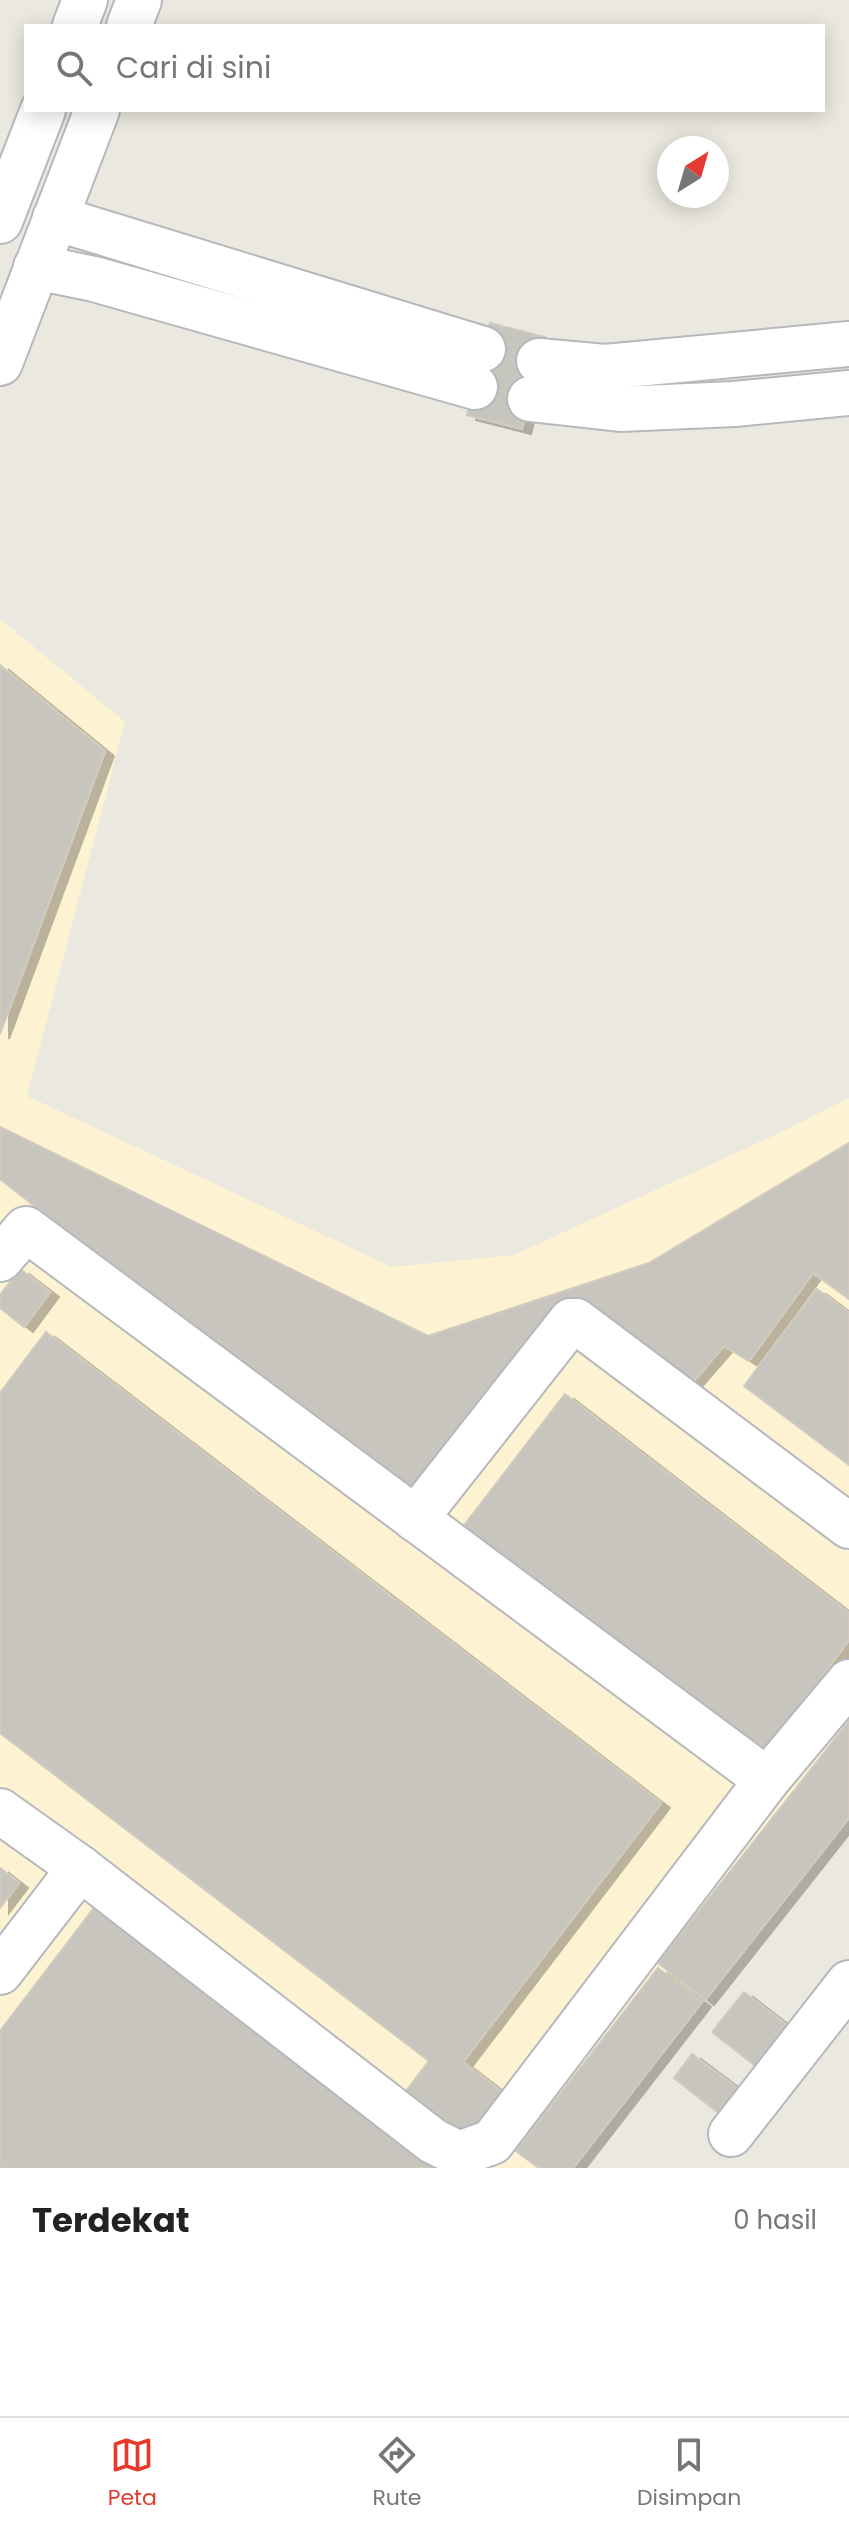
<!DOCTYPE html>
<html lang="id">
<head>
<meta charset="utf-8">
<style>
	:root { --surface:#fff; --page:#f2f2f2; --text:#222; --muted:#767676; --line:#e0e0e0; --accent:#e6392b }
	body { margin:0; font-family:Poppins,sans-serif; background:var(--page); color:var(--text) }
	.compass { position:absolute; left:657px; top:136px; width:72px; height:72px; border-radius:50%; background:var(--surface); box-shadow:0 4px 20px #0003; rotate:37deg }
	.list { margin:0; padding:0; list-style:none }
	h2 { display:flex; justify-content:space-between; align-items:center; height:104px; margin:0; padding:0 32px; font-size:34px }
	h2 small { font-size:26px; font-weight:400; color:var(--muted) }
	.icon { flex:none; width:44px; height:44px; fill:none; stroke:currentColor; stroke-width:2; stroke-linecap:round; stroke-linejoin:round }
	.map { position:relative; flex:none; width:849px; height:2168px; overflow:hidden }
	.search { position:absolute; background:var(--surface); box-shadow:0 4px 20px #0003; left:24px; right:24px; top:24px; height:88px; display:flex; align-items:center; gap:20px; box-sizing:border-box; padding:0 28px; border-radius:0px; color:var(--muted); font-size:30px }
	.sheet { height:248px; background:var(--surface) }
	nav { display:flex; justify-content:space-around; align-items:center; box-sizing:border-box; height:112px; border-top:2px solid var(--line); background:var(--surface); font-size:22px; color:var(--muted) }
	nav a { display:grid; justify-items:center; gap:4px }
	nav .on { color:var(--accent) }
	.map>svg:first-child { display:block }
	.commercial { fill:#fdf3d3 }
	.building { fill:#c8c5bf; stroke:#d0cabe; stroke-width:2; filter:url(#shadow) }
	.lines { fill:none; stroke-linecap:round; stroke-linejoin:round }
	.minor-tunnel { stroke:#c6c6bf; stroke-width:44; stroke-dasharray:44 22; stroke-linecap:butt }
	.minor-casing { stroke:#b5b8bc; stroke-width:48 }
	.minor { stroke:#fff; stroke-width:44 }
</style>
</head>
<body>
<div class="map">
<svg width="849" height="2168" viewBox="0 0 849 2168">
	<defs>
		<filter id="shadow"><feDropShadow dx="9" dy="5" stdDeviation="0" flood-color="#0004"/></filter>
	</defs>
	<rect width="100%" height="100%" fill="#ebe9df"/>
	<!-- commercial -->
	<polygon class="commercial" points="0,619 125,722 27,1096 392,1267 514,1255 786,1130 849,1098 849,1784 563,2168 50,2168 0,2150"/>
	<!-- building -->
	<g class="building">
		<polygon points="490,323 545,337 522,429 467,415"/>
		<polygon points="0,665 105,751 0,1034"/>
		<polygon points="0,1127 428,1336 649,1263 849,1143 849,1299 813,1273 749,1361 724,1346 685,1391 573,1310 419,1507 0,1179"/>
		<polygon points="20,1269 50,1292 24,1327 0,1308 0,1295"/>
		<polygon points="817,1289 849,1313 849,1465 744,1386"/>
		<polygon points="46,1332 661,1803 463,2062 510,2098 471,2149 402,2096 429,2061 0,1733 0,1393"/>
		<polygon points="565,1394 849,1613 849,1640 760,1757 462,1528"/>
		<polygon points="849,1721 849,1818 705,2000 658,1963"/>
		<polygon points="0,1868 19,1883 0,1908"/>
		<polygon points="97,1904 443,2168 0,2168 0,2031"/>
		<polygon points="658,1968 702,2002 573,2168 539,2168 516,2151"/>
		<polygon points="744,1992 793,2030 762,2071 712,2032"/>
		<polygon points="692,2054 749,2097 730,2122 674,2078"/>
	</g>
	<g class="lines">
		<!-- minor-tunnel -->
		<g class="minor-tunnel">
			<polyline points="483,349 539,361"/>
			<polyline points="475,387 530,399"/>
		</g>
		<defs>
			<g id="minor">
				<polyline points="75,26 85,0"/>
				<polyline points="129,26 139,0"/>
				<polyline points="55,218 483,349"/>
				<polyline points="0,221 43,110"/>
				<polyline points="36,267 94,279 475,387"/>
				<polyline points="539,361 605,367 849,344"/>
				<polyline points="0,363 97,110"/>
				<polyline points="530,399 620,409 734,404 849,393"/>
				<polyline points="0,1259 26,1229 767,1780 492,2142 459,2154 433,2141 80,1868 0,1811"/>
				<polyline points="415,1519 571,1321 576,1321 849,1526"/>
				<polyline points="767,1780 849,1682"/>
				<polyline points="0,1972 80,1868"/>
				<polyline points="731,2134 849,1983"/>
			</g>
		</defs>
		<!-- minor casing -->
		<use href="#minor" class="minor-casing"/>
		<!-- minor -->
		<use href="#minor" class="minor"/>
	</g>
</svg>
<svg class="compass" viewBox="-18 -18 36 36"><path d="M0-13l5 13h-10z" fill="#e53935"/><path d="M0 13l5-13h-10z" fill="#767676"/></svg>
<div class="search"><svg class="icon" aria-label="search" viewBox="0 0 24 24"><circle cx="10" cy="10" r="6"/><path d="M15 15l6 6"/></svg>Cari di sini</div>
</div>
<section class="sheet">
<h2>Terdekat<small>0 hasil</small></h2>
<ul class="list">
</ul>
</section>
<nav>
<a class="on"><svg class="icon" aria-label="map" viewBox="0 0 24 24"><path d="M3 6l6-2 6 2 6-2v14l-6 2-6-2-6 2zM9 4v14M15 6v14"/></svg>Peta</a>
<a><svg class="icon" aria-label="directions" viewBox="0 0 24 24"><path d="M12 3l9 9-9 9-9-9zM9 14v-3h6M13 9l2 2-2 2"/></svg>Rute</a>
<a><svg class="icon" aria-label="saved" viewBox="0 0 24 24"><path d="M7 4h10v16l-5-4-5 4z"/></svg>Disimpan</a>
</nav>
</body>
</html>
